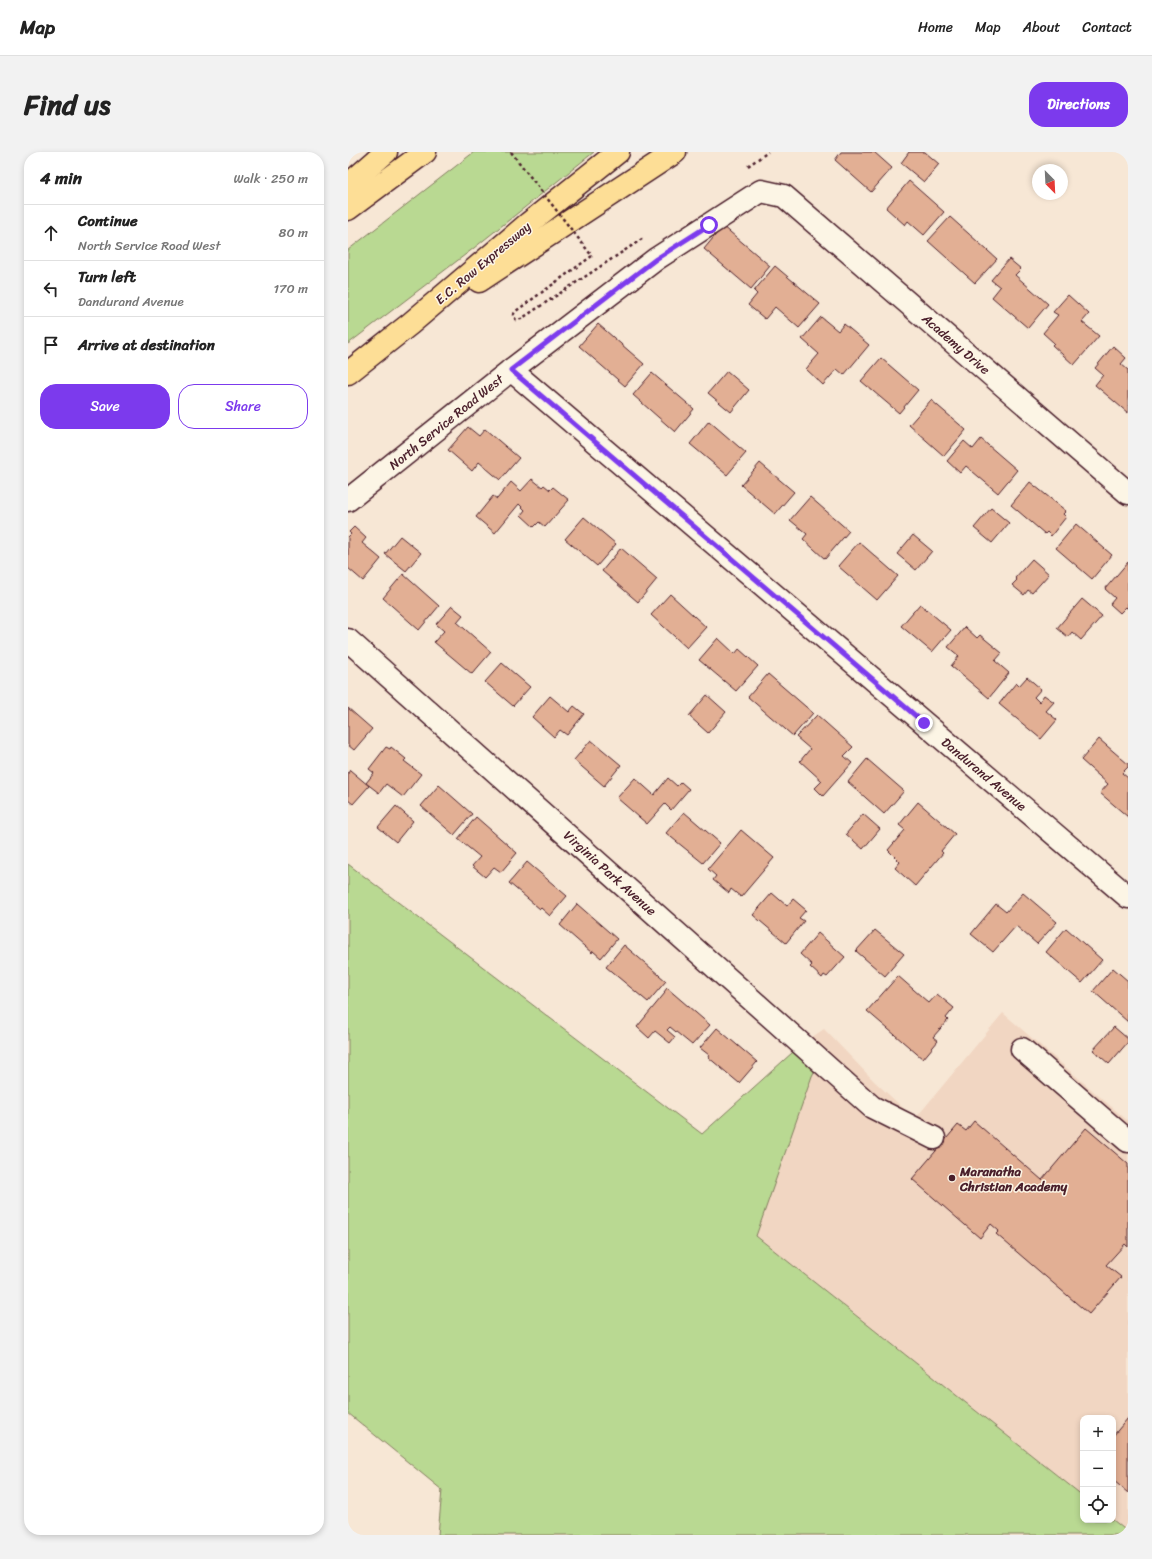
<!DOCTYPE html>
<html lang="en">
<head>
<meta charset="utf-8">
<style>
	:root { --surface:#fff; --page:#f2f2f2; --text:#222; --muted:#767676; --line:#e0e0e0; --accent:#7c3aed }
	body { margin:0; font-family:Sriracha,sans-serif; background:var(--page); color:var(--text) }
	.controls { position:absolute; right:12px; bottom:12px; display:grid; overflow:hidden; border-radius:8px; box-shadow:0 2px 6px #0003 }
	.controls button { width:36px; height:36px; display:grid; place-items:center; padding:0; border:0; border-bottom:1px solid var(--line); background:var(--surface); color:var(--text); font:20px sans-serif }
	.compass { position:absolute; left:684px; top:12px; width:36px; height:36px; border-radius:50%; background:var(--surface); box-shadow:0 2px 6px #0003; rotate:156deg }
	.stop { position:absolute; width:12px; height:12px; margin:-9px; border:3px solid #7c3aed; border-radius:50%; background:#fff }
	.stop.end { background:#7c3aed; border-color:#fff; box-shadow:0 1px 4px #0008 }
	.list { margin:0; padding:0; list-style:none }
	h2 { display:flex; justify-content:space-between; align-items:center; height:52px; margin:0; padding:0 16px; font-size:17px }
	h2 small { font-size:13px; font-weight:400; color:var(--muted) }
	.list li { display:grid; grid-template-columns:26px 1fr auto; gap:12px; align-items:center; box-sizing:border-box; height:56px; padding:0 16px; border-top:1px solid var(--line) }
	.list b { display:block; font-size:15px; white-space:nowrap }
	.list p { margin:0; font-size:13px; white-space:nowrap; color:var(--muted) }
	.list em { font-size:13px; font-style:normal; color:var(--muted) }
	.actions { display:flex; gap:8px; padding:12px 16px }
	.actions a { flex:1; padding:9px 0; border:1px solid var(--accent); border-radius:16px; text-align:center; font-size:14px; color:var(--accent) }
	.actions .main { background:var(--accent); color:#fff }
	.icon { flex:none; width:22px; height:22px; fill:none; stroke:currentColor; stroke-width:2; stroke-linecap:round; stroke-linejoin:round }
	.map { position:relative; flex:none; width:780px; height:1383px; overflow:hidden; border-radius:16px }
	header { display:flex; align-items:center; gap:24px; box-sizing:border-box; height:56px; padding:0 20px; background:var(--surface); border-bottom:1px solid var(--line) }
	header strong { font-size:19px }
	nav { display:flex; gap:22px; margin-inline-start:auto; font-size:14px }
	.intro { display:flex; align-items:center; justify-content:space-between; box-sizing:border-box; height:96px; padding:0 24px }
	h1 { margin:0; font-size:28px }
	.button { padding:10px 18px; border-radius:16px; background:var(--accent); color:#fff; font-size:14px; font-weight:700 }
	main { display:flex; gap:24px; padding:0 24px }
	aside { flex:1; background:var(--surface); border-radius:16px; box-shadow:0 2px 6px #0003 }
	.map>svg:first-child { display:block }
	.built { fill:#f1d6c2 }
	.green { fill:#b9d992; stroke:#827c5e }
	.building { fill:#e2af94; stroke:#4a1f2b }
	.lines { fill:none; stroke-linecap:round; stroke-linejoin:round }
	.minor-casing { stroke:#4a1f2b; stroke-width:25 }
	.highway-casing { stroke:#4a1f2b; stroke-width:25 }
	.path { stroke:#4a1f2b; stroke-width:2.5; stroke-dasharray:3 3; stroke-linecap:butt }
	.minor { stroke:#fcf5e5; stroke-width:22 }
	.highway { stroke:#fdde96; stroke-width:22 }
	.path-bridge { stroke:#4a1f2b; stroke-width:2.5; stroke-dasharray:3 3; stroke-linecap:butt }
	.route { stroke:#7c3aed; stroke-width:5 }
	.poi-dot { fill:#4a1f2b; stroke:#fcf5e5; stroke-width:1.5 }
	.labels { text-anchor:middle; dominant-baseline:central; stroke-width:3; stroke-linejoin:round; paint-order:stroke }
	.street-label { font-size:13px; fill:#4a1f2b; stroke:#fcf5e5 }
	.poi-label { font-size:13px; font-weight:bold; fill:#4a1f2b; stroke:#fcf5e5; text-anchor:start }
</style>
</head>
<body>
<header>
<strong>Map</strong>
<nav><a>Home</a><a>Map</a><a>About</a><a>Contact</a></nav>
</header>
<div class="intro"><h1>Find us</h1><a class="button">Directions</a></div>
<main>
<aside>
<h2>4 min<small>Walk · 250 m</small></h2>
<ul class="list">
<li><svg class="icon" aria-label="ahead" viewBox="0 0 24 24"><path d="M12 20V5M6 11l6-6 6 6"/></svg><div><b>Continue</b><p>North Service Road West</p></div><em>80 m</em></li>
<li><svg class="icon" aria-label="left" viewBox="0 0 24 24"><path d="M17 20v-9H6M10 6l-5 5 5 5"/></svg><div><b>Turn left</b><p>Dandurand Avenue</p></div><em>170 m</em></li>
<li><svg class="icon" aria-label="arrive" viewBox="0 0 24 24"><path d="M6 21V4h12l-3 4 3 4H6"/></svg><div><b>Arrive at destination</b></div></li>
</ul>
<div class="actions"><a class="main">Save</a><a>Share</a></div>
</aside>
<div class="map">
<svg width="780" height="1383" viewBox="0 0 780 1383">
	<rect width="100%" height="100%" fill="#f7e7d5"/>
	<filter id="ink" filterUnits="userSpaceOnUse"><feTurbulence type="fractalNoise" baseFrequency=".025" numOctaves="2"/><feDisplacementMap in="SourceGraphic" scale="8" xChannelSelector="R" yChannelSelector="G"/><feConvolveMatrix kernelMatrix="1 2 1 2 8 2 1 2 1" color-interpolation-filters="sRGB"/></filter>
	<g filter="url(#ink)">
		<!-- built -->
		<polygon class="built" points="655,861 780,969 780,1380 765,1368 765,1266 735,1266 735,1344 408,1084 464,924 472,908 455,891 476,877 526,929 567,967"/>
		<!-- green -->
		<g class="green">
			<polygon points="126,0 246,0 126,96 0,192 0,98"/>
			<polygon points="0,712 354,982 455,891 472,908 464,924 408,1084 735,1344 735,1368 765,1368 780,1380 780,1383 90,1383 94,1338 0,1261"/>
		</g>
		<!-- building -->
		<g class="building">
			<polygon points="493,0 526,0 544,16 523,40 487,8"/>
			<polygon points="561,0 577,0 591,12 576,30 553,11"/>
			<polygon points="561,29 596,60 576,83 560,69 557,73 538,56"/>
			<polygon points="602,65 649,107 627,131 580,89"/>
			<polygon points="375,74 422,114 403,137 356,97"/>
			<polygon points="661,107 673,117 667,123 700,152 680,176 644,145 652,135 643,128"/>
			<polygon points="427,114 472,152 451,176 427,155 417,167 400,153 409,142 406,139"/>
			<polygon points="720,143 741,162 734,170 751,184 726,213 704,193 706,191 695,181 710,163 705,160"/>
			<polygon points="473,165 490,179 496,172 521,193 496,223 489,217 475,233 458,217 471,202 454,187"/>
			<polygon points="250,172 296,212 277,234 231,194"/>
			<polygon points="765,194 778,206 773,212 780,218 780,261 747,233 755,223 747,216"/>
			<polygon points="533,206 570,238 551,261 513,229"/>
			<polygon points="379,219 401,238 383,260 360,241"/>
			<polygon points="304,221 346,257 327,280 285,243"/>
			<polygon points="583,248 618,278 596,304 561,273"/>
			<polygon points="361,269 398,301 379,323 342,292"/>
			<polygon points="120,275 131,284 137,277 171,306 152,328 131,310 124,319 100,298"/>
			<polygon points="633,287 669,318 650,341 618,314 612,321 599,309 616,289 625,297"/>
			<polygon points="412,311 446,340 427,362 393,333"/>
			<polygon points="184,327 194,335 196,333 202,338 205,335 221,348 197,375 191,370 186,375 173,363 177,358 171,352 147,381 128,365 145,344 149,347 163,330 173,339"/>
			<polygon points="682,330 718,359 715,362 718,365 703,384 699,380 697,382 663,353"/>
			<polygon points="462,345 501,379 477,407 455,387 459,382 442,368"/>
			<polygon points="643,356 661,371 644,391 626,376"/>
			<polygon points="236,365 268,392 249,414 217,387"/>
			<polygon points="728,372 764,403 744,427 708,396"/>
			<polygon points="6,375 18,386 14,391 33,407 15,429 0,416 0,385 3,382 1,380"/>
			<polygon points="565,383 584,399 568,418 549,402"/>
			<polygon points="52,384 73,401 58,419 37,402"/>
			<polygon points="511,390 550,424 529,448 490,414"/>
			<polygon points="273,396 309,427 290,450 254,419"/>
			<polygon points="684,407 701,422 684,441 680,438 676,443 664,433 669,428 667,426"/>
			<polygon points="780,410 780,457 778,455 772,461 762,452 767,446 757,437"/>
			<polygon points="55,422 91,454 71,478 35,446"/>
			<polygon points="322,442 358,475 339,496 303,463"/>
			<polygon points="734,447 754,464 733,488 724,480 720,485 709,476"/>
			<polygon points="572,452 603,478 584,500 553,474"/>
			<polygon points="104,454 115,463 109,470 143,500 124,522 86,490 96,479 88,472"/>
			<polygon points="617,475 629,486 632,483 654,501 647,509 661,521 641,546 603,514 611,504 600,495"/>
			<polygon points="370,486 387,502 391,497 410,514 388,539 351,508"/>
			<polygon points="154,511 182,535 165,554 137,530"/>
			<polygon points="420,522 465,561 445,584 400,545"/>
			<polygon points="679,525 693,537 686,545 691,550 696,543 706,550 698,559 709,568 693,587 651,552 668,531 671,534"/>
			<polygon points="359,543 378,560 360,581 341,564"/>
			<polygon points="202,544 221,560 226,554 236,562 219,583 212,578 206,585 184,565"/>
			<polygon points="0,556 24,577 6,598 0,593"/>
			<polygon points="469,563 505,595 496,604 504,611 475,644 467,636 474,629 452,609 462,597 448,585"/>
			<polygon points="751,587 780,612 780,615 774,621 780,626 780,665 752,641 760,632 733,608"/>
			<polygon points="243,588 273,613 256,634 226,608"/>
			<polygon points="38,595 42,597 43,595 58,607 56,609 73,622 55,645 38,632 31,641 18,631 26,621 21,617"/>
			<polygon points="519,607 556,639 536,662 500,630"/>
			<polygon points="2,618 21,634 5,652 0,648 0,621"/>
			<polygon points="287,626 306,643 320,626 329,634 333,630 341,637 323,658 317,652 299,672 269,646"/>
			<polygon points="91,633 124,662 106,683 73,654"/>
			<polygon points="570,650 607,682 593,699 595,701 567,734 547,716 552,710 540,698 557,678 551,673"/>
			<polygon points="48,654 65,669 48,690 30,675"/>
			<polygon points="336,660 372,691 355,711 318,681"/>
			<polygon points="515,662 532,677 515,697 498,682"/>
			<polygon points="128,665 169,701 153,720 146,715 137,725 124,714 132,705 110,687"/>
			<polygon points="393,678 426,706 393,745 383,737 381,741 365,728 368,724 360,717"/>
			<polygon points="179,710 219,744 202,764 193,756 192,757 161,731"/>
			<polygon points="424,741 439,754 445,747 458,758 451,766 456,769 438,791 405,763"/>
			<polygon points="675,741 709,770 689,792 668,774 645,800 623,782 648,752 658,760"/>
			<polygon points="229,752 269,787 253,806 245,799 244,801 212,773"/>
			<polygon points="718,776 754,808 734,831 698,800"/>
			<polygon points="527,778 556,802 537,824 508,799"/>
			<polygon points="470,781 497,805 479,825 476,823 474,826 462,815 464,813 452,802"/>
			<polygon points="276,793 318,829 300,850 258,815"/>
			<polygon points="765,816 780,829 780,870 745,839"/>
			<polygon points="550,824 581,851 589,842 606,856 598,866 600,868 585,885 590,889 575,907 519,859"/>
			<polygon points="319,836 362,873 344,893 322,875 319,878 327,885 322,891 307,879 301,886 289,875 317,841 316,840"/>
			<polygon points="766,875 780,887 780,890 761,912 745,898"/>
			<polygon points="369,876 409,910 391,931 360,905 361,903 352,896"/>
			<polygon points="626,969 694,1028 738,976 780,1012 780,1095 777,1092 758,1113 773,1125 741,1162 648,1082 651,1079 643,1072 632,1086 564,1027 610,973 618,979"/>
			<polygon points="780,1266 780,1341 765,1328 765,1284"/>
		</g>
		<g class="lines">
			<defs>
				<g id="minor">
					<polyline points="163,218 780,745"/>
					<polyline points="0,348 163,218 308,107 413,39 436,44 780,341"/>
					<polyline points="0,488 524,955 586,986"/>
					<polyline points="674,897 780,989"/>
				</g>
				<g id="highway">
					<polyline points="0,33 38,0"/>
					<polyline points="0,57 77,0"/>
					<polyline points="131,129 327,0"/>
					<polyline points="0,221 62,172 181,71 270,0"/>
				</g>
			</defs>
			<!-- minor casing -->
			<use href="#minor" class="minor-casing"/>
			<!-- highway casing -->
			<use href="#highway" class="highway-casing"/>
			<!-- path -->
			<g class="path">
				<polyline points="400,14 420,0"/>
				<polyline points="244,104 168,159 165,163 168,168 173,167 294,87 295,89"/>
			</g>
			<!-- minor -->
			<use href="#minor" class="minor"/>
			<!-- highway -->
			<use href="#highway" class="highway"/>
			<!-- path-bridge -->
			<polyline class="path-bridge" points="163,0 244,104"/>
		</g>
	</g>
	<g class="lines" filter="url(#ink)">
		<!-- route -->
		<polyline class="route" points="361,73 308,107 163,218 576,571"/>
	</g>
	<!-- markers -->
	<circle class="poi-dot" cx="604" cy="1026" r="4"/>
	<g class="labels">
		<!-- street labels -->
		<g class="street-label">
			<text transform="translate(135 111) rotate(-40)">E.C. Row Expressway</text>
			<text transform="translate(608 192) rotate(41)">Academy Drive</text>
			<text transform="translate(98 270) rotate(-39)">North Service Road West</text>
			<text transform="translate(636 622) rotate(40)">Dandurand Avenue</text>
			<text transform="translate(262 721) rotate(42)">Virginia Park Avenue</text>
		</g>
		<!-- poi labels -->
		<g class="poi-label">
			<text x="612" y="1019">Maranatha<tspan x="612" dy="15">Christian Academy</tspan></text>
		</g>
	</g>
</svg>
<div class="controls">
<button>+</button>
<button>−</button>
<button><svg class="icon" aria-label="locate" viewBox="0 0 24 24"><circle cx="12" cy="12" r="6"/><path d="M12 2v4M12 18v4M2 12h4M18 12h4"/></svg></button>
</div>
<svg class="compass" viewBox="-18 -18 36 36"><path d="M0-13l5 13h-10z" fill="#e53935"/><path d="M0 13l5-13h-10z" fill="#767676"/></svg>
<div class="stop" style="left:361px;top:73px"></div>
<div class="stop end" style="left:576px;top:571px"></div>
</div>
</main>
</body>
</html>
